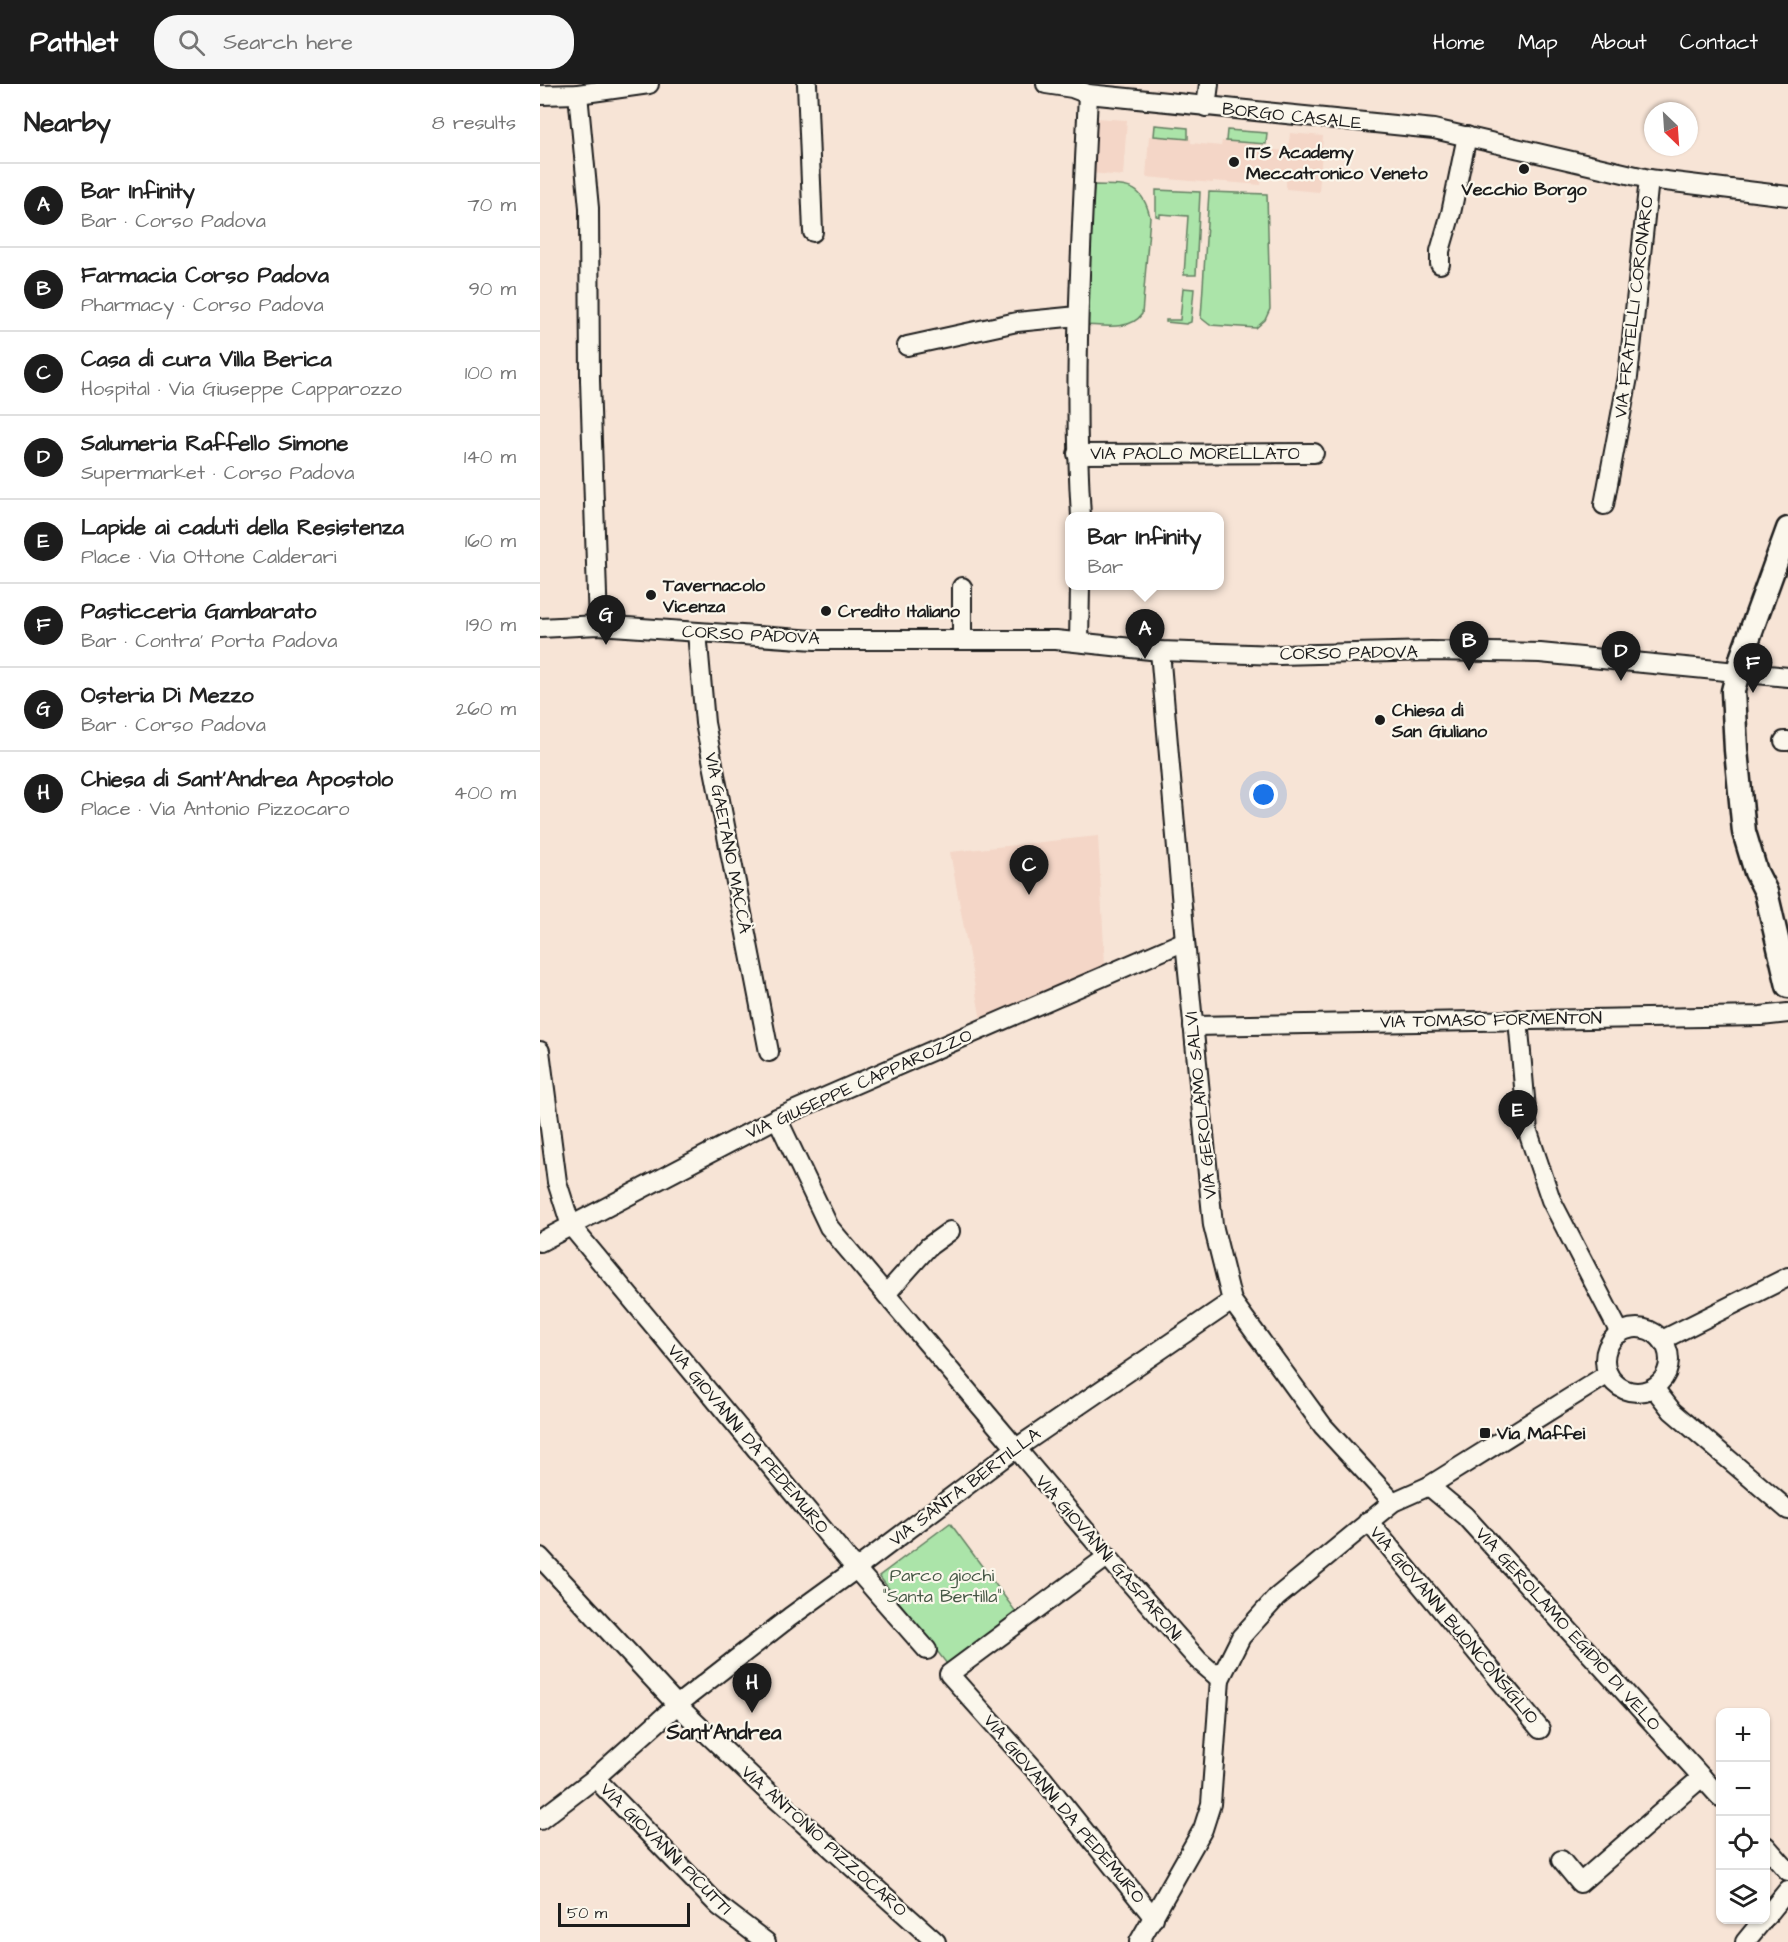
<!DOCTYPE html>
<html lang="en">
<head>
<meta charset="utf-8">
<style>
	:root { --surface:#fff; --page:#f6f6f6; --text:#222; --muted:#767676; --line:#e0e0e0; --accent:#1c1c1c }
	body { margin:0; font-family:"Architects Daughter",sans-serif; background:var(--page); color:var(--text) }
	.controls { position:absolute; right:18px; bottom:18px; display:grid; overflow:hidden; border-radius:12px; box-shadow:0 2px 4px #0004 }
	.controls button { width:54px; height:54px; display:grid; place-items:center; padding:0; border:0; border-bottom:2px solid var(--line); background:var(--surface); color:var(--text); font:30px sans-serif }
	.compass { position:absolute; left:1104px; top:18px; width:54px; height:54px; border-radius:50%; background:var(--surface); box-shadow:0 2px 4px #0004; rotate:155deg }
	.scale { position:absolute; left:18px; bottom:15px; width:132px; box-sizing:border-box; padding-left:6px; border:3px solid #1c1c1c; border-top:0; font-size:16px; line-height:21px; white-space:nowrap; color:#1c1c1c; -webkit-text-stroke:4px #fbf7ec; paint-order:stroke }
	.you { position:absolute; left:724px; top:711px; width:21px; height:21px; margin:-15px; border:4px solid #fff; border-radius:50%; background:#1a73e8; box-shadow:0 0 0 9px #1a73e833 }
	.badge { display:grid; place-items:center; width:39px; height:39px; border-radius:50%; background:var(--accent); color:#fff; font-size:20px; font-weight:700 }
	.pin { position:absolute; translate:-50% -50px; filter:drop-shadow(0 2px 3px #0008) }
	.pin::after { content:''; position:absolute; top:32px; width:21px; height:18px; background:inherit; clip-path:polygon(0 0,100% 0,50% 100%) }
	.popup { position:absolute; left:525px; top:428px; width:159px; height:78px; box-sizing:border-box; display:grid; place-content:center; border-radius:12px; background:var(--surface); filter:drop-shadow(0 2px 4px #0005); font-size:20px; white-space:nowrap; color:var(--muted) }
	.popup b { font-size:22px; color:var(--text) }
	.popup::after { content:''; position:absolute; left:50%; top:100%; margin-left:-12px; border:12px solid transparent; border-top-color:var(--surface) }
	.list { margin:0; padding:0; list-style:none }
	h2 { display:flex; justify-content:space-between; align-items:center; height:78px; margin:0; padding:0 24px; font-size:26px }
	h2 small { font-size:20px; font-weight:400; color:var(--muted) }
	.list li { display:grid; grid-template-columns:39px 1fr auto; gap:18px; align-items:center; box-sizing:border-box; height:84px; padding:0 24px; border-top:2px solid var(--line) }
	.list b { display:block; font-size:22px; white-space:nowrap }
	.list p { margin:0; font-size:20px; white-space:nowrap; color:var(--muted) }
	.list em { font-size:20px; font-style:normal; color:var(--muted) }
	.icon { flex:none; width:33px; height:33px; fill:none; stroke:currentColor; stroke-width:2; stroke-linecap:round; stroke-linejoin:round }
	.map { position:relative; flex:none; width:1248px; height:1858px; overflow:hidden }
	header { display:flex; align-items:center; gap:36px; box-sizing:border-box; height:84px; padding:0 30px; background:var(--accent); color:#fff }
	header strong { font-size:28px }
	nav { display:flex; gap:33px; margin-inline-start:auto; font-size:21px }
	.search { width:420px; height:54px; background:var(--page); display:flex; align-items:center; gap:15px; box-sizing:border-box; padding:0 21px; border-radius:24px; color:var(--muted); font-size:22px }
	main { display:flex }
	aside { flex:1; background:var(--surface) }
	.map>svg:first-child { display:block }
	.built { fill:#f4d6c7 }
	.green { fill:#abe4a9; stroke:#648062; stroke-width:1.5 }
	.lines { fill:none; stroke-linecap:round; stroke-linejoin:round }
	.minor-casing { stroke:#1c1c1c; stroke-width:22 }
	.major-casing { stroke:#1c1c1c; stroke-width:27 }
	.minor { stroke:#fbf7ec; stroke-width:18 }
	.major { stroke:#fbf7ec; stroke-width:22 }
	.poi-dot { fill:#1c1c1c; stroke:#fbf7ec; stroke-width:2 }
	.labels { text-anchor:middle; dominant-baseline:central; stroke-width:4.5; stroke-linejoin:round; paint-order:stroke }
	.street-label { font-size:18px; fill:#1c1c1c; stroke:#fbf7ec }
	.poi-label { font-size:18px; font-weight:bold; fill:#1c1c1c; stroke:#fbf7ec; text-anchor:start }
	.park-label { font-size:18px; fill:#475846; stroke:#fbf7ec }
	.quarter-label { font-size:21px; font-weight:bold; fill:#1c1c1c; stroke:#fbf7ec }
</style>
</head>
<body>
<header>
<strong>Pathlet</strong>
<div class="search"><svg class="icon" aria-label="search" viewBox="0 0 24 24"><circle cx="10" cy="10" r="6"/><path d="M15 15l6 6"/></svg>Search here</div>
<nav><a>Home</a><a>Map</a><a>About</a><a>Contact</a></nav>
</header>
<main>
<aside>
<h2>Nearby<small>8 results</small></h2>
<ul class="list">
<li><span class="badge">A</span><div><b>Bar Infinity</b><p>Bar · Corso Padova</p></div><em>70 m</em></li>
<li><span class="badge">B</span><div><b>Farmacia Corso Padova</b><p>Pharmacy · Corso Padova</p></div><em>90 m</em></li>
<li><span class="badge">C</span><div><b>Casa di cura Villa Berica</b><p>Hospital · Via Giuseppe Capparozzo</p></div><em>100 m</em></li>
<li><span class="badge">D</span><div><b>Salumeria Raffello Simone</b><p>Supermarket · Corso Padova</p></div><em>140 m</em></li>
<li><span class="badge">E</span><div><b>Lapide ai caduti della Resistenza</b><p>Place · Via Ottone Calderari</p></div><em>160 m</em></li>
<li><span class="badge">F</span><div><b>Pasticceria Gambarato</b><p>Bar · Contra' Porta Padova</p></div><em>190 m</em></li>
<li><span class="badge">G</span><div><b>Osteria Di Mezzo</b><p>Bar · Corso Padova</p></div><em>260 m</em></li>
<li><span class="badge">H</span><div><b>Chiesa di Sant'Andrea Apostolo</b><p>Place · Via Antonio Pizzocaro</p></div><em>400 m</em></li>
</ul>
</aside>
<div class="map">
<svg width="1248" height="1858" viewBox="0 0 1248 1858">
	<rect width="100%" height="100%" fill="#f7e4d6"/>
	<filter id="ink" filterUnits="userSpaceOnUse"><feTurbulence type="fractalNoise" baseFrequency=".0167" numOctaves="2"/><feDisplacementMap in="SourceGraphic" scale="12" xChannelSelector="R" yChannelSelector="G"/><feConvolveMatrix kernelMatrix="1 2 1 2 8 2 1 2 1" color-interpolation-filters="sRGB"/></filter>
	<g filter="url(#ink)">
		<!-- built -->
		<g class="built">
			<polygon points="555,34 587,36 583,92 551,89"/>
			<polygon points="750,49 783,52 779,108 746,105 746,90 722,88 721,101 673,97 673,99 606,93 609,52 651,55 651,59 681,62 682,57 724,61 724,65 748,67"/>
			<polygon points="558,752 565,881 441,936 410,768"/>
		</g>
		<!-- green -->
		<g class="green">
			<polygon points="615,41 648,44 648,55 614,52"/>
			<polygon points="687,46 727,49 726,60 686,57"/>
			<path d="M554,101C586,102 602,98 610,133L602,230C590,248 560,241 541,241L545,120H553Z"/>
			<polygon points="616,106 660,108 656,191 644,191 648,132 620,130 620,133 616,132"/>
			<polygon points="669,108 727,110 730,225 725,236 716,244 670,241 661,234"/>
			<polygon points="643,204 654,205 651,238 646,240 626,238 626,236 640,236"/>
			<polygon points="410,1439 476,1528 407,1580 339,1492"/>
		</g>
		<g class="lines">
			<defs>
				<g id="minor">
					<polyline points="267,0 273,148"/>
					<polyline points="506,0 532,4 548,10 894,45 1109,95 1248,112"/>
					<polyline points="38,10 49,124 50,296 58,541"/>
					<polyline points="0,11 38,10 109,0"/>
					<polyline points="666,23 669,0"/>
					<polyline points="900,180 900,167 911,129 927,52"/>
					<polyline points="367,262 477,238 538,232"/>
					<polyline points="537,370 774,369"/>
					<polyline points="1064,421 1088,293 1109,95"/>
					<path d="M541,432C532,292 542,151 548,10"/>
					<polyline points="0,544 58,541 275,556 516,556 620,567 739,571 891,567 1000,569 1248,593"/>
					<polyline points="157,548 165,639 229,968"/>
					<polyline points="422,555 422,503"/>
					<polyline points="539,558 540,502"/>
					<polyline points="620,567 645,857 673,1141 692,1217 783,1342 853,1418"/>
					<polyline points="1244,657 1248,657"/>
					<polyline points="978,935 988,1048 1011,1116 1080,1249"/>
					<polyline points="653,942 1221,932 1248,929"/>
					<polyline points="0,967 17,1098 31,1142 316,1485 387,1566"/>
					<polyline points="237,1034 289,1143 584,1492 658,1576 680,1595"/>
					<polyline points="0,1158 237,1034 645,857"/>
					<polyline points="346,1210 388,1163 410,1147"/>
					<circle cx="1097" cy="1276" r="32"/>
					<polyline points="1122,1256 1248,1193"/>
					<polyline points="1114,1304 1132,1327 1248,1426"/>
					<polyline points="889,1402 925,1432 1180,1713"/>
					<polyline points="828,1437 1000,1645"/>
					<polyline points="0,1473 137,1621 224,1704 396,1858"/>
					<polyline points="567,1473 409,1590 503,1695 614,1834"/>
					<polyline points="55,1694 179,1822 226,1858"/>
					<polyline points="0,1736 55,1694 137,1621 250,1533 316,1485 475,1365 692,1217"/>
					<polyline points="1226,1762 1248,1787"/>
					<polyline points="1021,1776 1040,1799 1162,1693"/>
					<polyline points="1226,1833 1248,1806"/>
					<polyline points="599,1858 663,1745 671,1720 680,1595 701,1553 737,1513 853,1418 889,1402 1068,1290"/>
					<polyline points="1205,1858 1223,1836"/>
				</g>
				<polyline id="major" points="1248,445 1202,572 1193,607 1196,666 1204,748 1216,788 1226,808 1248,902"/>
			</defs>
			<!-- minor casing -->
			<use href="#minor" class="minor-casing"/>
			<!-- major casing -->
			<use href="#major" class="major-casing"/>
			<!-- minor -->
			<use href="#minor" class="minor"/>
			<!-- major -->
			<use href="#major" class="major"/>
		</g>
	</g>
	<!-- markers -->
	<g class="poi-dot">
		<circle cx="694" cy="78" r="6"/>
		<circle cx="984" cy="85" r="6"/>
		<circle cx="111" cy="511" r="6"/>
		<circle cx="286" cy="527" r="6"/>
		<circle cx="840" cy="636" r="6"/>
		<rect x="939" y="1343" width="12" height="12" rx="3"/>
	</g>
	<g class="labels">
		<!-- street labels -->
		<g class="street-label">
			<text transform="translate(752 32) rotate(6)">BORGO CASALE</text>
			<text transform="translate(1094 223) rotate(-83)">VIA FRATELLI CORONARO</text>
			<text x="655" y="369">VIA PAOLO MORELLATO</text>
			<text transform="translate(211 551) rotate(3)">CORSO PADOVA</text>
			<text transform="translate(809 569) rotate(-1)">CORSO PADOVA</text>
			<text transform="translate(188 759) rotate(79)">VIA GAETANO MACCÀ</text>
			<text transform="translate(951 936) rotate(-1)">VIA TOMASO FORMENTON</text>
			<text transform="translate(319 1000) rotate(-24)">VIA GIUSEPPE CAPPAROZZO</text>
			<text transform="translate(661 1021) rotate(-96)">VIA GEROLAMO SALVI</text>
			<text transform="translate(208 1355) rotate(50)">VIA GIOVANNI DA PEDEMURO</text>
			<text transform="translate(425 1403) rotate(-37)">VIA SANTA BERTILLA</text>
			<text transform="translate(569 1474) rotate(49)">VIA GIOVANNI GASPARONI</text>
			<text transform="translate(914 1541) rotate(50)">VIA GIOVANNI BUONCONSIGLIO</text>
			<text transform="translate(1028 1545) rotate(48)">VIA GEROLAMO EGIDIO DI VELO</text>
			<text transform="translate(524 1725) rotate(50)">VIA GIOVANNI DA PEDEMURO</text>
			<text transform="translate(284 1757) rotate(42)">VIA ANTONIO PIZZOCARO</text>
			<text transform="translate(126 1765) rotate(45)">VIA GIOVANNI PICUTTI</text>
		</g>
		<!-- poi labels -->
		<g class="poi-label">
			<text x="706" y="68">ITS Academy<tspan x="706" dy="21">Meccatronico Veneto</tspan></text>
			<text x="984" y="105" text-anchor="middle">Vecchio Borgo</text>
			<text x="123" y="501">Tavernacolo<tspan x="123" dy="21">Vicenza</tspan></text>
			<text x="298" y="527">Credito Italiano</text>
			<text x="852" y="626">Chiesa di<tspan x="852" dy="21">San Giuliano</tspan></text>
			<text x="957" y="1349">Via Maffei</text>
		</g>
		<!-- park labels -->
		<g class="park-label">
			<text x="402" y="1491">Parco giochi<tspan x="402" dy="21">"Santa Bertilla"</tspan></text>
		</g>
		<!-- quarter labels -->
		<g class="quarter-label">
			<text x="184" y="1648">Sant'Andrea</text>
		</g>
	</g>
</svg>
<div class="controls">
<button>+</button>
<button>−</button>
<button><svg class="icon" aria-label="locate" viewBox="0 0 24 24"><circle cx="12" cy="12" r="6"/><path d="M12 2v4M12 18v4M2 12h4M18 12h4"/></svg></button>
<button><svg class="icon" aria-label="layers" viewBox="0 0 24 24"><path d="M12 4l9 5-9 5-9-5zM3 14l9 5 9-5"/></svg></button>
</div>
<svg class="compass" viewBox="-18 -18 36 36"><path d="M0-13l5 13h-10z" fill="#e53935"/><path d="M0 13l5-13h-10z" fill="#767676"/></svg>
<div class="scale">50 m</div>
<div class="you"></div>
<div class="pin badge" style="left:605px;top:575px">A</div>
<div class="popup"><b>Bar Infinity</b>Bar</div>
<div class="pin badge" style="left:929px;top:587px">B</div>
<div class="pin badge" style="left:489px;top:811px">C</div>
<div class="pin badge" style="left:1081px;top:597px">D</div>
<div class="pin badge" style="left:978px;top:1056px">E</div>
<div class="pin badge" style="left:1213px;top:609px">F</div>
<div class="pin badge" style="left:66px;top:561px">G</div>
<div class="pin badge" style="left:212px;top:1629px">H</div>
</div>
</main>
</body>
</html>
